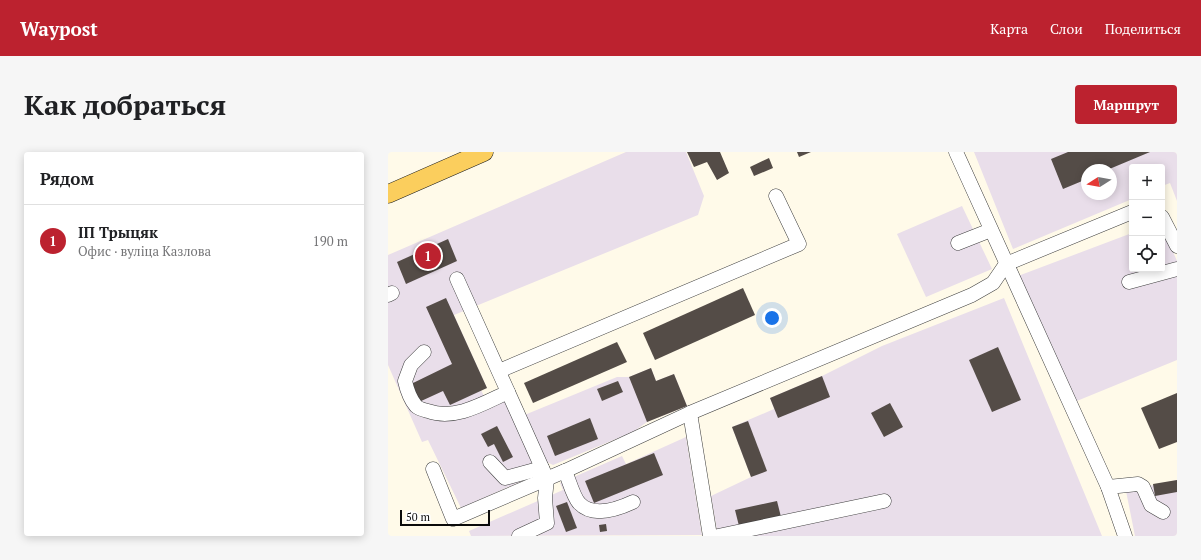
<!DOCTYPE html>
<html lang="ru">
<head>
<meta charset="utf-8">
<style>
	:root { --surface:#fff; --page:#f6f6f6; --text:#202124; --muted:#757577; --line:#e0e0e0; --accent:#bc222f }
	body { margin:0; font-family:"PT Serif",serif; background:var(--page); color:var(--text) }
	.controls { position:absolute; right:12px; top:12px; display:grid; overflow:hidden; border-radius:4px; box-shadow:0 2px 10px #0003 }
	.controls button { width:36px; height:36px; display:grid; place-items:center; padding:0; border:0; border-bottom:1px solid var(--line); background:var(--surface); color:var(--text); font:20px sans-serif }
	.compass { position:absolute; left:693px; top:12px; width:36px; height:36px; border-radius:50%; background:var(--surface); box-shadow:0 2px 10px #0003; rotate:259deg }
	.scale { position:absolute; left:12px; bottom:10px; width:90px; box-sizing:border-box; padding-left:4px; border:2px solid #0b0b0b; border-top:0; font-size:11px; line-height:14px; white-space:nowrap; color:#0b0b0b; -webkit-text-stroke:3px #fff; paint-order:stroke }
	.you { position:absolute; left:384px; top:166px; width:14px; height:14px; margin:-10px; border:3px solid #fff; border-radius:50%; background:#1a73e8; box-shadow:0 0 0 6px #1a73e833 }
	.badge { display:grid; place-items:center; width:26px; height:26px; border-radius:50%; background:var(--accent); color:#fff; font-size:13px; font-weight:700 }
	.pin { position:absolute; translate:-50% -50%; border:2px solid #fff; box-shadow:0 1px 4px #0006 }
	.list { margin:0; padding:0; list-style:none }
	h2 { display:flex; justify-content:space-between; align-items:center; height:52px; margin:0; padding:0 16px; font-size:17px }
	h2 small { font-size:13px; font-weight:400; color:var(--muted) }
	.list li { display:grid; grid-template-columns:26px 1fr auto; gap:12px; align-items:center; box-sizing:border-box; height:72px; padding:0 16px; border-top:1px solid var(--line) }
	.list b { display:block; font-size:15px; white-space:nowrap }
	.list p { margin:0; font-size:13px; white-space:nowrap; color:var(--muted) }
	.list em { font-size:13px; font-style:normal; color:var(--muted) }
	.icon { flex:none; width:22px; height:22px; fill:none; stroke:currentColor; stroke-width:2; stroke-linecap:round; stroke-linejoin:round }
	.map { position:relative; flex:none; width:789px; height:384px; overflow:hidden; border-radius:4px }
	header { display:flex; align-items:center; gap:24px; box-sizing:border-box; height:56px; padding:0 20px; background:var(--accent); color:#fff }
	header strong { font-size:19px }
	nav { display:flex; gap:22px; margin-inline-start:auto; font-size:14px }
	.intro { display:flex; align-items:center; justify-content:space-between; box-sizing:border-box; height:96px; padding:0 24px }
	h1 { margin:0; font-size:28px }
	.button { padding:10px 18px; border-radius:4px; background:var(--accent); color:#fff; font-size:14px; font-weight:700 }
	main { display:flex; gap:24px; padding:0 24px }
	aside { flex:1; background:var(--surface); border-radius:4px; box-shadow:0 2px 10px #0003 }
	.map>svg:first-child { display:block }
	.industrial { fill:#e9deea; fill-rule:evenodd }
	.building { fill:#544c47 }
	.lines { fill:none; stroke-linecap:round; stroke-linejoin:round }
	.minor-casing { stroke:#3e3e3e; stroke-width:15 }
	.major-casing { stroke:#1c1c1c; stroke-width:19 }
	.minor { stroke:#fff; stroke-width:14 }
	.major { stroke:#fbce5d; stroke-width:18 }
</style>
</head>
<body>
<header>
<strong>Waypost</strong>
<nav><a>Карта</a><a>Слои</a><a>Поделиться</a></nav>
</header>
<div class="intro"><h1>Как добраться</h1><a class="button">Маршрут</a></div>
<main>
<aside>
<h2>Рядом<small></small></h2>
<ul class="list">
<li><span class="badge">1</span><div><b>ІП Трыцяк</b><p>Офис · вуліца Казлова</p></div><em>190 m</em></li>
</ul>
</aside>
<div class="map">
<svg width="789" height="384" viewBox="0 0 789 384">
	<rect width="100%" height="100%" fill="#fffae9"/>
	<!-- industrial -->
	<g class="industrial">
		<polygon points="238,0 298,0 316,44 310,63 66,163 99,236 93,238 99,250 116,248 150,322 73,356 40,288 34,290 0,213 0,103"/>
		<path d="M586,0H789V49L782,31L774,34V15H744V47L625,97ZM699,18H723V42H699Z"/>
		<polygon points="574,54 604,117 538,145 509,82"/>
		<polygon points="774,74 789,109 789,208 679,253 630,124 744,81 744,117 774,117"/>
		<polygon points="616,146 714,384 330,384 323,344 363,325 344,275 386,257 382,246 434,224 494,194"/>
		<polygon points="263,216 268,229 286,222 299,254 259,270 245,280 165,313 155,308 134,264 229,225 241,225"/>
		<polygon points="298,285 314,383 83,384 81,379 175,338 172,331 234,304 238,312"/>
		<polygon points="789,328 789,384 747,384 738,339"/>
	</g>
	<!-- building -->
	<g class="building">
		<polygon points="299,0 332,0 341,21 329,28 319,10 306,15"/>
		<polygon points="409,0 423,0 411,5"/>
		<polygon points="680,0 762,0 719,18 699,18 699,27 675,37 663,7"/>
		<polygon points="381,6 385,16 366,24 362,15"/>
		<polygon points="60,87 69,109 18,132 9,110"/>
		<polygon points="355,136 367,163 267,208 255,181"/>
		<polygon points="58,146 99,236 62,253 55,239 31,250 23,232 64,212 38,155"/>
		<polygon points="229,190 239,210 145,251 136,231"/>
		<polygon points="610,195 633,248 604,260 581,208"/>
		<polygon points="263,216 268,229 286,222 299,254 259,270 241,225"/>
		<polygon points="434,224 442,245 390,266 382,246"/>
		<polygon points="230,229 235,240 214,249 209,237"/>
		<polygon points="789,241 789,290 771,297 753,256"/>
		<polygon points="502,251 515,275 496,285 483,261"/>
		<polygon points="202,266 210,287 167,304 159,284"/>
		<polygon points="360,269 379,319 363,325 344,275"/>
		<polygon points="109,274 125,305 115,310 106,292 100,295 93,282"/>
		<polygon points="266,301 275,323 206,351 197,329"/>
		<polygon points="789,328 789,340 767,344 765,332"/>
		<polygon points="389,349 393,365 351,374 347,358"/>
		<polygon points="179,350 189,376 178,380 168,354"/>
		<polygon points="218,372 219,379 212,380 211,373"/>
	</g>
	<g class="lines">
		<defs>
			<g id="minor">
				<polyline points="568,0 720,335 737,384"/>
				<polyline points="774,65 789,94"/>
				<polyline points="570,91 603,78"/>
				<polyline points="69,127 120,240"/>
				<polyline points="741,130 789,117"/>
				<polyline points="0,143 4,141"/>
				<path d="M36,200L23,213L17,229C19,238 22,247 28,254C31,257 36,258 40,259C67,269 96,251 120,240L159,327L157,346L159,371L131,384"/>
				<polyline points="111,219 411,92 388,44"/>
				<polyline points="302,261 322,384"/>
				<polyline points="102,310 117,326 154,316"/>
				<polyline points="45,317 65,367 177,319 302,261 584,143 605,131 618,112 744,60"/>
				<path d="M177,319C181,328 185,344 191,351C205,366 230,357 245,350"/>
				<polyline points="720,335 750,332 755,335 763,353 775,360"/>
				<polyline points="330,384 496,349"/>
			</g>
			<polyline id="major" points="0,42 96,0"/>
		</defs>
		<!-- minor casing -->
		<use href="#minor" class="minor-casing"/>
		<!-- major casing -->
		<use href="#major" class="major-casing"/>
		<!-- minor -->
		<use href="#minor" class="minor"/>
		<!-- major -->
		<use href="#major" class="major"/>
	</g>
</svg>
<div class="controls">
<button>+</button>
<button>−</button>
<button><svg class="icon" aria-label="locate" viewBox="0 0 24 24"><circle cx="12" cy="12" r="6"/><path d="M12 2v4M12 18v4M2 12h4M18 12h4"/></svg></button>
</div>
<svg class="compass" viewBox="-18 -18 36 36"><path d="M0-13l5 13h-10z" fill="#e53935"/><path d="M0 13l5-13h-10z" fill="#757577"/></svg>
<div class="scale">50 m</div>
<div class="you"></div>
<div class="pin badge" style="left:40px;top:104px">1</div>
</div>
</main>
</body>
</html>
